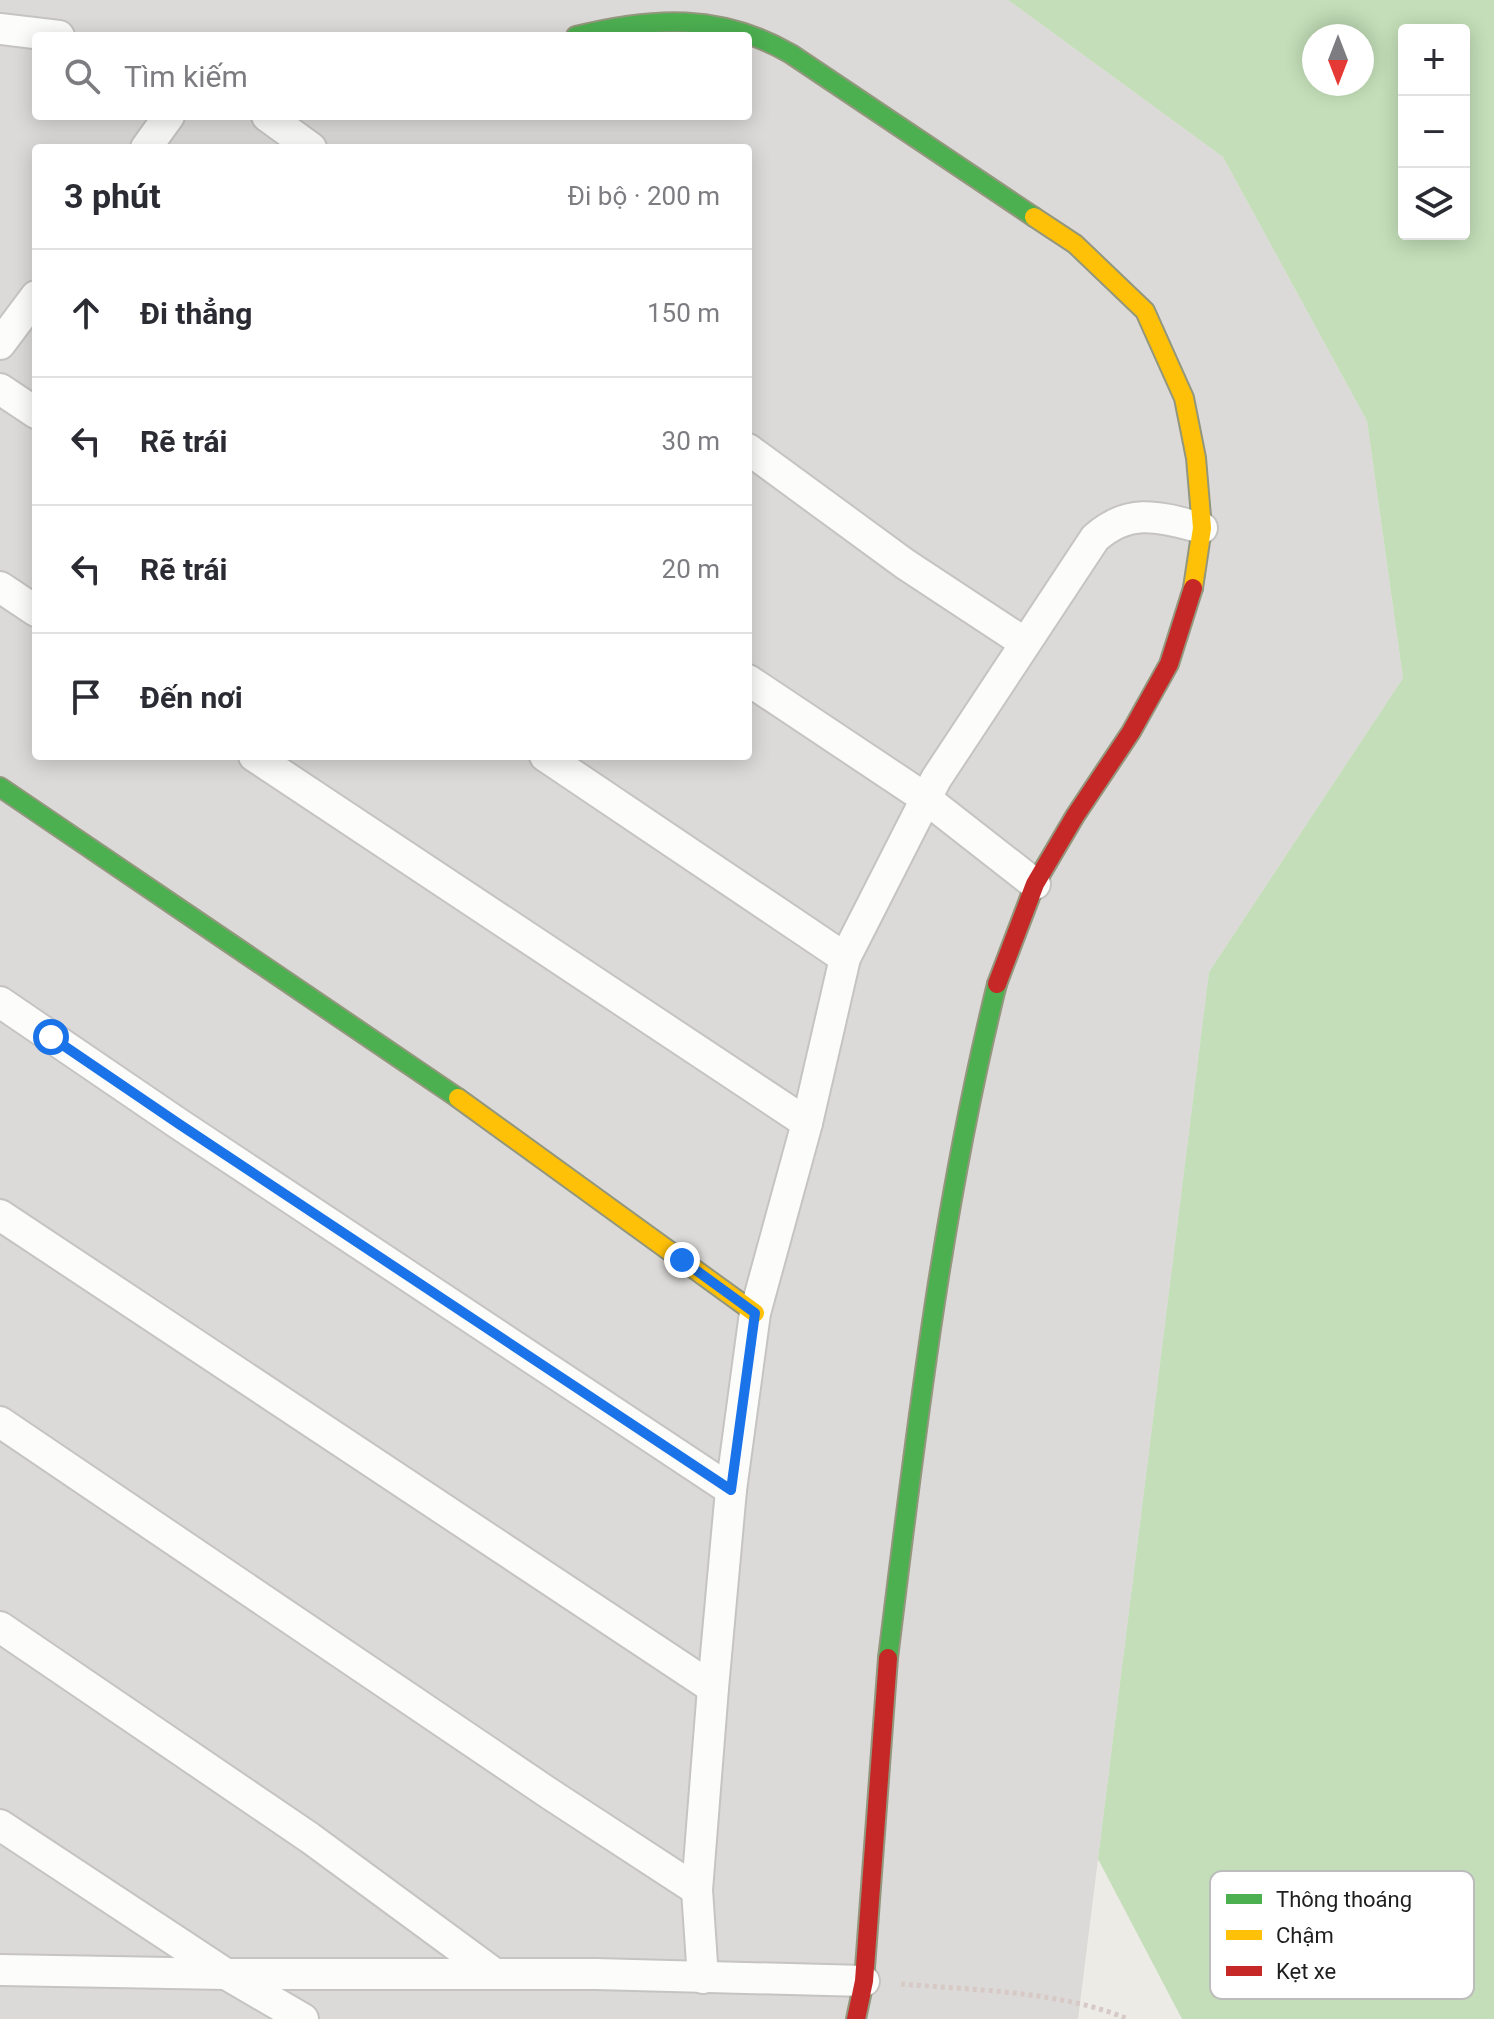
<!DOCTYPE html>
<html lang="vi">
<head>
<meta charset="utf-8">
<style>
	:root { --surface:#fff; --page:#f7f7f7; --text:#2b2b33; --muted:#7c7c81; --line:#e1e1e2 }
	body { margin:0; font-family:Roboto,sans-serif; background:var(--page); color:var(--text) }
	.controls { position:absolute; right:24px; top:24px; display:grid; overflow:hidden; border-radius:8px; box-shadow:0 4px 20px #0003 }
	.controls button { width:72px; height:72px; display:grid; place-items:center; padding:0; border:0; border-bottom:2px solid var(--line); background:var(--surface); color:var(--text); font:40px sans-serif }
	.compass { position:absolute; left:1302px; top:24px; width:72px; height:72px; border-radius:50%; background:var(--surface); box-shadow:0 4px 20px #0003; rotate:180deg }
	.stop { position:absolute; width:24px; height:24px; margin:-18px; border:6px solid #1a73e8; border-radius:50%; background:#fff }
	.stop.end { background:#1a73e8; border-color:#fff; box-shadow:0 2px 8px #0008 }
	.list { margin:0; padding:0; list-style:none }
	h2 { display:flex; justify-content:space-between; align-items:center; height:104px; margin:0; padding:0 32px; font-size:34px }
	h2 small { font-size:26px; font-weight:400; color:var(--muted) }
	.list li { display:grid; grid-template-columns:52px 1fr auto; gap:24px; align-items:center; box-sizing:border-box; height:128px; padding:0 32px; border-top:2px solid var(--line) }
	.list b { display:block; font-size:30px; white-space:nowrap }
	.list em { font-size:26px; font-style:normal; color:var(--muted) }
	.icon { flex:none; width:44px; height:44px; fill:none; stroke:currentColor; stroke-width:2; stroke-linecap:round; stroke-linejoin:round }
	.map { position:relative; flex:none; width:1494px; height:2019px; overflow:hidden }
	.search { position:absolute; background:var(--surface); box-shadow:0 4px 20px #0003; left:32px; top:32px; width:720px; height:88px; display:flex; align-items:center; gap:20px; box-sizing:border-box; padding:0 28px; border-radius:8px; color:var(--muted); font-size:30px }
	.panel { position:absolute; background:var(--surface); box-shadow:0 4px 20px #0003; left:32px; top:144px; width:720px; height:616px; border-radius:8px }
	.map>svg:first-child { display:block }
	.residential { fill:#dcdad8; fill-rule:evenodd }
	.forest { fill:#c3deb8; fill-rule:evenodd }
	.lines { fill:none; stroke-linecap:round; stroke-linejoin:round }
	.street-casing { stroke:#c5c4c2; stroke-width:34 }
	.fast-casing { stroke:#93977d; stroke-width:22 }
	.slow-casing { stroke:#93977d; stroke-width:22 }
	.jam-casing { stroke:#93977d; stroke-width:22 }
	.path { stroke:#d7c9c5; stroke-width:5; stroke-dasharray:4 4; stroke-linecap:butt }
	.street { stroke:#fcfcfb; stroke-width:30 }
	.fast { stroke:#4caf50; stroke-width:18 }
	.slow { stroke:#ffc107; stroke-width:18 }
	.jam { stroke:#c62828; stroke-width:18 }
	.route { stroke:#1a73e8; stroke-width:10 }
	.key { fill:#fff; stroke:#bcbcbc; stroke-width:2 }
	.key-label { font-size:22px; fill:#1e1e1e }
</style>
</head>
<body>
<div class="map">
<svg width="1494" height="2019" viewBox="0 0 1494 2019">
	<rect width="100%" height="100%" fill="#edebe6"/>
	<!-- residential -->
	<path class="residential" d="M0,0H1008L1223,157L1367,421L1403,678L1209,972L1078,2019H0ZM36,36H748V116H36ZM36,148H748V756H36Z"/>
	<!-- forest -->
	<path class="forest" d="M1008,0H1494V2019H1182L1098,1859L1209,972L1403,678L1367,421L1223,157ZM1404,30H1464V234H1404ZM1314,36H1362V84H1314Z"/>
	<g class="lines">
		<defs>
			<g id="street">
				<polyline points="0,29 59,36"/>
				<polyline points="267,116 311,148"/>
				<polyline points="146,148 169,116"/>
				<polyline points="0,344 36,296"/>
				<polyline points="0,389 36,413"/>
				<polyline points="748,449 905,564 1025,643"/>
				<polyline points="0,587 36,611"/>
				<polyline points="748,680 925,798 1035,884"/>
				<polyline points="254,756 807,1123"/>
				<polyline points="545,756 845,958"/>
				<polyline points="0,1002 179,1124 731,1490"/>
				<polyline points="0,1215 713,1688"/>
				<polyline points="0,1422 550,1794 697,1890"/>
				<polyline points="0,1627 310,1838 495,1974"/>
				<polyline points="0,1825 226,1974 303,2019"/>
				<polyline points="0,1970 226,1974 596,1974 864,1981"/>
				<path d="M703,1978L697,1890L713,1688L731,1490L755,1313L807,1123L845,958L936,779L1095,538C1130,507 1159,517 1202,528"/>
			</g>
			<g id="fast">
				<path d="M576,36C653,17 720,13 791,54L1034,217"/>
				<polyline points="0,787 458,1098"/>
				<path d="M888,1658C916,1432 942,1206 997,984"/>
			</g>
			<g id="slow">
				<polyline points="1034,217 1075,244 1145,311 1184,398 1196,458 1202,528 1193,588"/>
				<polyline points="458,1098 755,1313"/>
			</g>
			<g id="jam">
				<polyline points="997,984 1035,884 1075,816 1131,732 1169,664 1193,588"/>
				<polyline points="856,2019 864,1981 888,1658"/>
			</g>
		</defs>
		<!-- street casing -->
		<use href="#street" class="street-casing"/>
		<!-- fast casing -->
		<use href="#fast" class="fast-casing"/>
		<!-- slow casing -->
		<use href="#slow" class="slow-casing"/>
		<!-- jam casing -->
		<use href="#jam" class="jam-casing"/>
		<!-- path -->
		<path class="path" d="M901,1984C973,1990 1061,1991 1128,2019"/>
		<!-- street -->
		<use href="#street" class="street"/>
		<!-- fast -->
		<use href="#fast" class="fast"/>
		<!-- slow -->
		<use href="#slow" class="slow"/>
		<!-- jam -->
		<use href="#jam" class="jam"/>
	</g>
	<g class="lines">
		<!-- route -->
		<polyline class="route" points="51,1037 179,1124 731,1490 755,1313 682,1260"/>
	</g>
	<!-- legend -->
	<rect x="1210" y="1871" width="264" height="128" rx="12" class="key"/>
	<rect x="1226" y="1894" width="36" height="10" fill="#4caf50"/>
	<rect x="1226" y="1930" width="36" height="10" fill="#ffc107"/>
	<rect x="1226" y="1966" width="36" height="10" fill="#c62828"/>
	<g class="key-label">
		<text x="1276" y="1907">Thông thoáng</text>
		<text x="1276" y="1943">Chậm</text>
		<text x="1276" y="1979">Kẹt xe</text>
	</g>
</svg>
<div class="controls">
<button>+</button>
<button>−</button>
<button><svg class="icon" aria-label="layers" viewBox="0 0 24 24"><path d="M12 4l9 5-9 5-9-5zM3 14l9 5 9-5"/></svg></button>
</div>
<svg class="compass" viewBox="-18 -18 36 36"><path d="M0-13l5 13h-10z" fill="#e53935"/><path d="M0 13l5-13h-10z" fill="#7c7c81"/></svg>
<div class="stop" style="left:51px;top:1037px"></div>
<div class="stop end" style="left:682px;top:1260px"></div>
<div class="search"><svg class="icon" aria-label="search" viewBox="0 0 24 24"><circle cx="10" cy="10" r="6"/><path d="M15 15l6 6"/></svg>Tìm kiếm</div>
<section class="panel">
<h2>3 phút<small>Đi bộ · 200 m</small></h2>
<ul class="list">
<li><svg class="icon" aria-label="ahead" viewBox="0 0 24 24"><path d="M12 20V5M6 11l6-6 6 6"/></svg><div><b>Đi thẳng</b></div><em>150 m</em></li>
<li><svg class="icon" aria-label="left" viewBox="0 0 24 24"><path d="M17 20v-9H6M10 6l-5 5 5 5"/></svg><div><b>Rẽ trái</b></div><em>30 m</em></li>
<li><svg class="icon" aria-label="left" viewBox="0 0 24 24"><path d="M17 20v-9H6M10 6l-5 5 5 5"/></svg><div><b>Rẽ trái</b></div><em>20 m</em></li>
<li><svg class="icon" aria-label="arrive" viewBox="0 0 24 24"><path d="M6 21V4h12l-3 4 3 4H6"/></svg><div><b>Đến nơi</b></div></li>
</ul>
</section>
</div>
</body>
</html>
